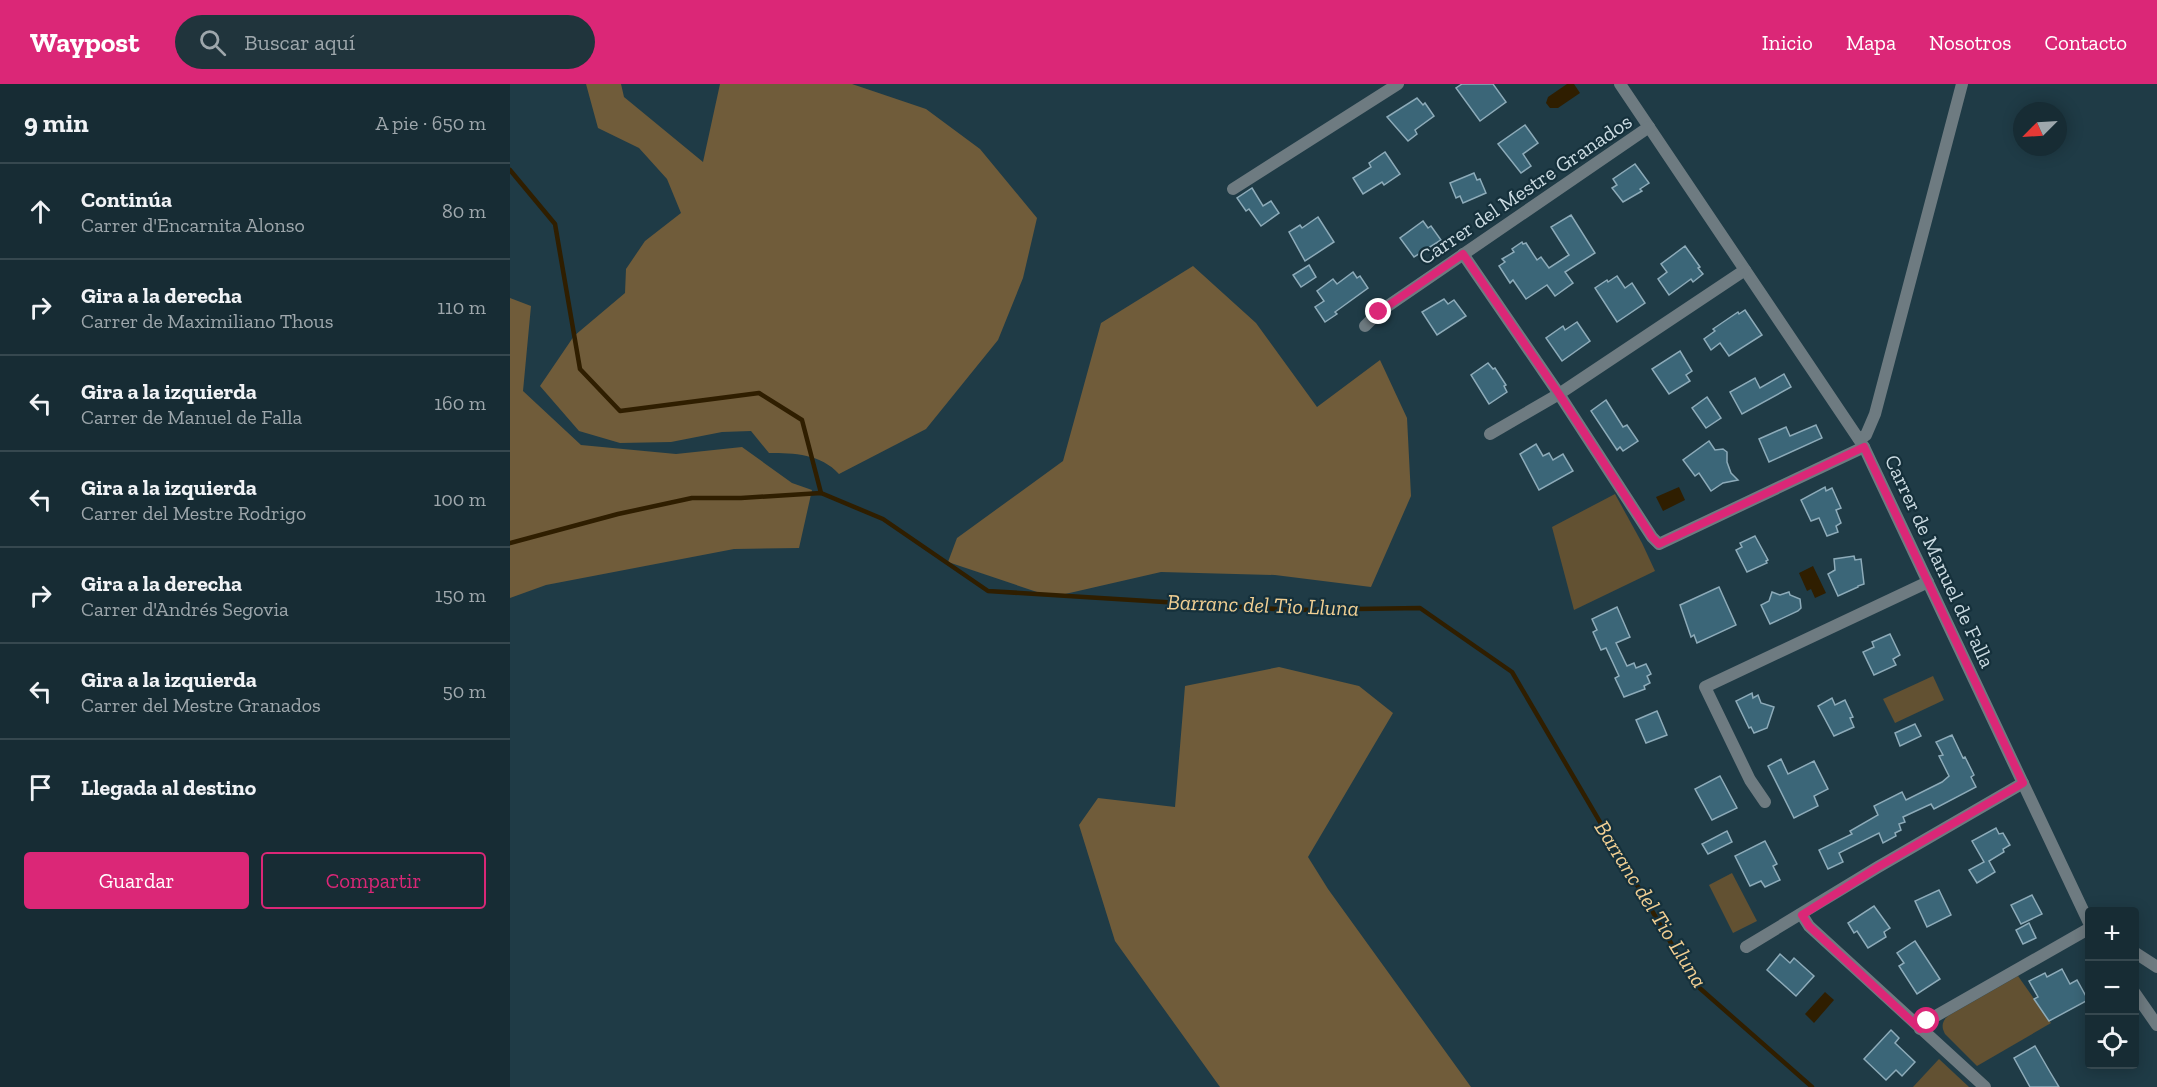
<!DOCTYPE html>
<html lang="es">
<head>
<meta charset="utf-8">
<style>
	:root { --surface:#172c34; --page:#20343c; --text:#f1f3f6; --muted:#9ea7ac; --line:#36484f; --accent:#db2777 }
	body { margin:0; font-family:"Zilla Slab",serif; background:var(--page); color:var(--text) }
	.controls { position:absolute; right:18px; bottom:18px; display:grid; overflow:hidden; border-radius:6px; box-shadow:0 3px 15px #0003 }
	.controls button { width:54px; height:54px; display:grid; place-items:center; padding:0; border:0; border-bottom:2px solid var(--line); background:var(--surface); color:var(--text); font:30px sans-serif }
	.compass { position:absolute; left:1503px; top:18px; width:54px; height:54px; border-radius:50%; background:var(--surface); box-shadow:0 3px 15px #0003; rotate:246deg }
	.stop { position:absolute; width:18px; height:18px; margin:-14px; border:4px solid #db2777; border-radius:50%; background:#fff }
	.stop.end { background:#db2777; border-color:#fff; box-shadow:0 2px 6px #0008 }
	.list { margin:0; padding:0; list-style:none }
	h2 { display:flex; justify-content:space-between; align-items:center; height:78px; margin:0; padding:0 24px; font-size:26px }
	h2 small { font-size:20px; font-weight:400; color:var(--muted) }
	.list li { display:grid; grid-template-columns:39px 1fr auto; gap:18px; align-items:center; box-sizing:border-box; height:96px; padding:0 24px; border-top:2px solid var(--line) }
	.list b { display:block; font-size:22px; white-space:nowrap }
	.list p { margin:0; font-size:20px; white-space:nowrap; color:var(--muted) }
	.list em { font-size:20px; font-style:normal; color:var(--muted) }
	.actions { display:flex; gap:12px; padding:18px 24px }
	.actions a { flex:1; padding:14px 0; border:2px solid var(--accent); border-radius:6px; text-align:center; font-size:21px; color:var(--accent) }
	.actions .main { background:var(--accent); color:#fff }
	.icon { flex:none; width:33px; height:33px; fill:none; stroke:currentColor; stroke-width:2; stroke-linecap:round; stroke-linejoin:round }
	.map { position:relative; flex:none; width:1647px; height:1003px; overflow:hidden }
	header { display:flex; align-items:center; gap:36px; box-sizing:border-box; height:84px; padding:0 30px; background:var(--accent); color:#fff }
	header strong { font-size:28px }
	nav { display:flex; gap:33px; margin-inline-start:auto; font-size:21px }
	.search { width:420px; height:54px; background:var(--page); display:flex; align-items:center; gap:15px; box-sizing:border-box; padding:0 21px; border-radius:33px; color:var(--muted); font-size:22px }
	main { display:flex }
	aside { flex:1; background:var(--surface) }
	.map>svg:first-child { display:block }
	.green { fill:#625132 }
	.forest { fill:#705c3a }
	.water { fill:#2f1e00 }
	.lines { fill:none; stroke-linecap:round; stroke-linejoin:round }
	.stream { stroke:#2f1e00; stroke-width:4.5 }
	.building { fill:#3b6678; stroke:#8dabb9; stroke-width:1.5 }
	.street { stroke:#6e7b81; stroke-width:12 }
	.route { stroke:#db2777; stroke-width:8 }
	.labels { text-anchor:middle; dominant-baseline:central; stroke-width:4.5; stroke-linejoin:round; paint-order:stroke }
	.street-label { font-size:21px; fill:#cbdbe2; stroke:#15303b }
	.water-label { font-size:22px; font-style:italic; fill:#f1cf93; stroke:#15303b }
</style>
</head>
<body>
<header>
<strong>Waypost</strong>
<div class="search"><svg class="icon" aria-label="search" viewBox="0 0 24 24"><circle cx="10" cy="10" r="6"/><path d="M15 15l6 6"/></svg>Buscar aquí</div>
<nav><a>Inicio</a><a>Mapa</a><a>Nosotros</a><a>Contacto</a></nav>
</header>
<main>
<aside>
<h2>9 min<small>A pie · 650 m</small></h2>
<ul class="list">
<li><svg class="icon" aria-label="ahead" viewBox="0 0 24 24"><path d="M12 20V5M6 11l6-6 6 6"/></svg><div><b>Continúa</b><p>Carrer d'Encarnita Alonso</p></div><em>80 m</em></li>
<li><svg class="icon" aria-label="right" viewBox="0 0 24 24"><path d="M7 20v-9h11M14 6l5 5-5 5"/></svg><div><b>Gira a la derecha</b><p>Carrer de Maximiliano Thous</p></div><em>110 m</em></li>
<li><svg class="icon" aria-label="left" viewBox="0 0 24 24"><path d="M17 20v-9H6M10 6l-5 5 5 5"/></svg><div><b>Gira a la izquierda</b><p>Carrer de Manuel de Falla</p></div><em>160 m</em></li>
<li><svg class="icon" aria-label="left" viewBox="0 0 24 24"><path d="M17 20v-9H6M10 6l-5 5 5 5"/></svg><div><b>Gira a la izquierda</b><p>Carrer del Mestre Rodrigo</p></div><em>100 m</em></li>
<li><svg class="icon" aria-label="right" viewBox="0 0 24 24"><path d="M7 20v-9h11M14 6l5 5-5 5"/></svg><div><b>Gira a la derecha</b><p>Carrer d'Andrés Segovia</p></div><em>150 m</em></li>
<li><svg class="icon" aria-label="left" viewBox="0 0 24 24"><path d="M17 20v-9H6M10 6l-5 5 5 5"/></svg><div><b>Gira a la izquierda</b><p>Carrer del Mestre Granados</p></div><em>50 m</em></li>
<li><svg class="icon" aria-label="arrive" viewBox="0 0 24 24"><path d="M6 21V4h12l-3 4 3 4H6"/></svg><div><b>Llegada al destino</b></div></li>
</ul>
<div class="actions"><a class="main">Guardar</a><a>Compartir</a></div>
</aside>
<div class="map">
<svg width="1647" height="1003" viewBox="0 0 1647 1003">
	<rect width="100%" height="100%" fill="#1f3b46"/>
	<!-- green -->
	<g class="green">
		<polygon points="1105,410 1132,459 1145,487 1064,526 1042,443"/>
		<polygon points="1423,592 1434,616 1385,639 1373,615"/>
		<polygon points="1222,789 1247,837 1223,849 1199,801"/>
		<path d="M1508,892L1541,939L1467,982L1435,950C1431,943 1432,937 1438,932Z"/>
		<polygon points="1429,975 1459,1003 1403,1003"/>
	</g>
	<!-- forest -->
	<g class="forest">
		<path d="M76,0H111L114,13L193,78L210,0H342L416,25L470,65L527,134L513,194L488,256L416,345L329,390C311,370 284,369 259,369L241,347L212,348L161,358L110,359L69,347L30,302L64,252L115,209L116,185L135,157L171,129L157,95L129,64L88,44Z"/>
		<polygon points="683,182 746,239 807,323 870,276 897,334 901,412 861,503 765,491 651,488 542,513 438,478 447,454 553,377 591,239"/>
		<polygon points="0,214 21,222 13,307 71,361 166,370 232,363 282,399 302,406 289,464 224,465 36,501 0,514"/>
		<polygon points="769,583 849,602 883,629 798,773 818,805 961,1003 710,1003 605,857 569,741 588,714 665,723 675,602"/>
	</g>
	<!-- water -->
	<g class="water">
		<polygon points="1057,0 1064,0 1070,9 1048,24 1040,24 1036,19 1038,13"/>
		<polygon points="1169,403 1175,416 1153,427 1146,413"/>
		<polygon points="1303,482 1316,509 1305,514 1301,505 1297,507 1289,489"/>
		<polygon points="1315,908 1324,916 1304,939 1295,930"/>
	</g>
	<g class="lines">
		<!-- stream -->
		<g class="stream">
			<polyline points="0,86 45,140 70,285 110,327 249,309 292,336 311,409"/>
			<polyline points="0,459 108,430 182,414 231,414 311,409 373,435 478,507 782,526 910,524 1002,588 1185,900 1302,1003"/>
		</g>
	</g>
	<!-- building -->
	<g class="building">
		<polygon points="952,0 983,0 996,18 970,37 946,4"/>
		<polygon points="907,14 913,21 915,19 924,32 905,46 907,50 898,57 877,33"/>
		<polygon points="1015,41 1028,59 1013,70 1021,82 1011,89 988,60"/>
		<polygon points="875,68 890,90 874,101 872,98 853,110 843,94 861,83 859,79"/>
		<polygon points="1125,80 1139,99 1130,105 1132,107 1113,118 1102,104 1107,101 1103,95"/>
		<polygon points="964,89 967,96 970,95 976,109 953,119 950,112 946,114 940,99"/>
		<polygon points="742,104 753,122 761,117 769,129 751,142 739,125 736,127 727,114"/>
		<polygon points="1061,131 1085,169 1055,188 1063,199 1045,212 1037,201 1016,215 1003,196 1000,199 989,182 995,178 992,175 1004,168 1002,165 1012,158 1013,160 1016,159 1027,176 1031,173 1039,184 1059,171 1041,143"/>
		<polygon points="808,133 824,158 795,177 779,148 790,141 792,144"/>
		<polygon points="913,137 918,144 921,142 931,156 904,173 890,154"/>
		<polygon points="1175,162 1190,183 1188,184 1193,190 1183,198 1181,195 1159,211 1148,195 1157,188 1151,180"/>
		<polygon points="799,181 806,193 791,203 783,191"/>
		<polygon points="843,188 847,194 850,192 858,204 825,228 827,230 815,238 805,223 814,217 807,207 823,195 827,200"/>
		<polygon points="1107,192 1115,204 1122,199 1135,219 1107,238 1085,204 1097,196 1098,198"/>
		<polygon points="934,215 938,220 944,216 956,232 927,251 912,228"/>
		<polygon points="1235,226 1252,251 1219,272 1210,259 1201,266 1194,255 1205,247 1203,245 1228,228 1229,230"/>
		<polygon points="1067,238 1080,257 1052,277 1036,254 1053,242 1055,246"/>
		<polygon points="1170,267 1182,287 1176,291 1180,297 1159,310 1142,285"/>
		<polygon points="978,279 983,285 985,284 996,301 994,302 997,308 979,320 961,291"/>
		<polygon points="1274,290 1281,303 1232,330 1220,308 1245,294 1250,304"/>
		<polygon points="1197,313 1211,334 1196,344 1182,324"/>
		<polygon points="1096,316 1113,343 1117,341 1128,357 1113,367 1110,363 1107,366 1081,327"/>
		<polygon points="1306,341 1312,354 1259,378 1249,355 1276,343 1280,352"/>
		<polygon points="1199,357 1205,366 1213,365 1217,368 1217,378 1221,389 1228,396 1213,399 1201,407 1189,389 1185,392 1173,376"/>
		<polygon points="1026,360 1033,372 1039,369 1043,376 1053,370 1063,387 1029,406 1010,370"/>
		<polygon points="1315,403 1316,407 1322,404 1331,424 1326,426 1331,439 1326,442 1328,448 1317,452 1309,434 1301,437 1291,416"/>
		<polygon points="1245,452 1258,476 1256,477 1257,479 1237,488 1226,466 1232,463 1230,459"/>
		<polygon points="1344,472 1345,476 1351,475 1354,500 1348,502 1348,503 1328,512 1318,490 1325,486 1324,475"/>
		<polygon points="1209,503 1226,541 1187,559 1184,551 1181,553 1170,521"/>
		<polygon points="1262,508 1270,511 1279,508 1280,511 1290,515 1291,524 1288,527 1260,540 1251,521 1259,517"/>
		<polygon points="1107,523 1120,553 1106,559 1117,582 1124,579 1126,584 1136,580 1141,590 1137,592 1140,599 1134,602 1135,605 1114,613 1105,594 1109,592 1096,564 1091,566 1083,548 1087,546 1082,535"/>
		<polygon points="1380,550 1390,571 1383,575 1386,581 1364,591 1353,568 1364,563 1362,558"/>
		<polygon points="1242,609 1243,614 1248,611 1251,619 1264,623 1257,644 1244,649 1241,643 1239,644 1226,617"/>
		<polygon points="1322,614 1325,621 1335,616 1343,633 1340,634 1344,643 1324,652 1308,622"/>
		<polygon points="1147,627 1157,651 1136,659 1126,636"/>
		<polygon points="1405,640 1411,652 1390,662 1385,649"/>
		<polygon points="1442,651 1453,674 1455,673 1464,691 1461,693 1466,703 1424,725 1421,720 1393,733 1395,738 1389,740 1391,746 1385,749 1386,752 1373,759 1369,749 1329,769 1333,778 1318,785 1309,766 1342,750 1340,747 1368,731 1364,722 1392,708 1396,716 1432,698 1439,692 1429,672 1433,671 1426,658"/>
		<polygon points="1271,675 1278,690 1304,677 1318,705 1304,712 1308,722 1284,734 1258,682"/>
		<polygon points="1210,692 1227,724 1202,736 1185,705"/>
		<polygon points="1486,744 1489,750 1493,749 1500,761 1493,765 1494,768 1479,777 1485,788 1467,799 1459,786 1474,778 1462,757"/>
		<polygon points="1217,747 1222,758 1198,770 1192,760"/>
		<polygon points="1255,757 1267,780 1263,782 1270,796 1255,803 1251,797 1240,802 1225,772"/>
		<polygon points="1429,806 1441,831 1417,843 1405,817"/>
		<polygon points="1522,811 1532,830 1511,840 1501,821"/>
		<polygon points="1364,822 1380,844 1374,848 1376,853 1358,864 1347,847 1344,849 1338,839"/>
		<polygon points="1519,839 1526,854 1513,860 1506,846"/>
		<polygon points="1405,857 1430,895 1407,910 1389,882 1394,879 1387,869"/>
		<polygon points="1270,870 1280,879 1284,874 1304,892 1286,912 1257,886"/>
		<polygon points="1552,885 1560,900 1567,896 1578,916 1539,937 1524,915 1528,913 1519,897 1535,889 1537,893"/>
		<polygon points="1381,946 1389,954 1385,959 1405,978 1392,992 1386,986 1376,996 1354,975"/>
		<polygon points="1525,962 1540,988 1549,1003 1520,1003 1504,974"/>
	</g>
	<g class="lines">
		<!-- street -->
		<g class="street">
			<polyline points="1110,0 1354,363 1580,841"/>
			<polyline points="723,105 888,0"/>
			<polyline points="953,170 1049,310 1142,453 1149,460 1354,363"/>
			<polyline points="855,242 869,228 1139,43"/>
			<polyline points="980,350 1049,310 1235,186"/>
			<polyline points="1349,355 1356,351 1365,330 1452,0"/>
			<polyline points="1255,718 1240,696 1195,603 1418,498"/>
			<polyline points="1292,831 1299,842 1475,1003"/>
			<polyline points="1236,863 1368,783 1513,699"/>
			<polyline points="1624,868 1647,883"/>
			<polyline points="1624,908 1647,941"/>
			<polyline points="1410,945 1417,937 1580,844"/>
		</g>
	</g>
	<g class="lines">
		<!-- route -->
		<polyline class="route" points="869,228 953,170 1049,310 1142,453 1149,460 1354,363 1513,699 1368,783 1292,831 1299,842 1410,945 1417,937"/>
	</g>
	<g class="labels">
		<!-- street labels -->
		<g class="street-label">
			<text transform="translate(1015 105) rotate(-34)">Carrer del Mestre Granados</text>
			<text transform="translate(1430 477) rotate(65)">Carrer de Manuel de Falla</text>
		</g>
		<!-- water labels -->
		<g class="water-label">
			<text transform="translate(753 521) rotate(2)">Barranc del Tio Lluna</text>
			<text transform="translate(1141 820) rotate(58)">Barranc del Tio Lluna</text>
		</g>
	</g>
</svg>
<div class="controls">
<button>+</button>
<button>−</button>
<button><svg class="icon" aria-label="locate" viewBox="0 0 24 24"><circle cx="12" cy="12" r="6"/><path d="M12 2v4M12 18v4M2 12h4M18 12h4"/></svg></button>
</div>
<svg class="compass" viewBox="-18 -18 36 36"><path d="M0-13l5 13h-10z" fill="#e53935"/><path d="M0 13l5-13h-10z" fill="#9ea7ac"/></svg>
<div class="stop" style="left:1417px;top:937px"></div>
<div class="stop end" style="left:869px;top:228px"></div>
</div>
</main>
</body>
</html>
